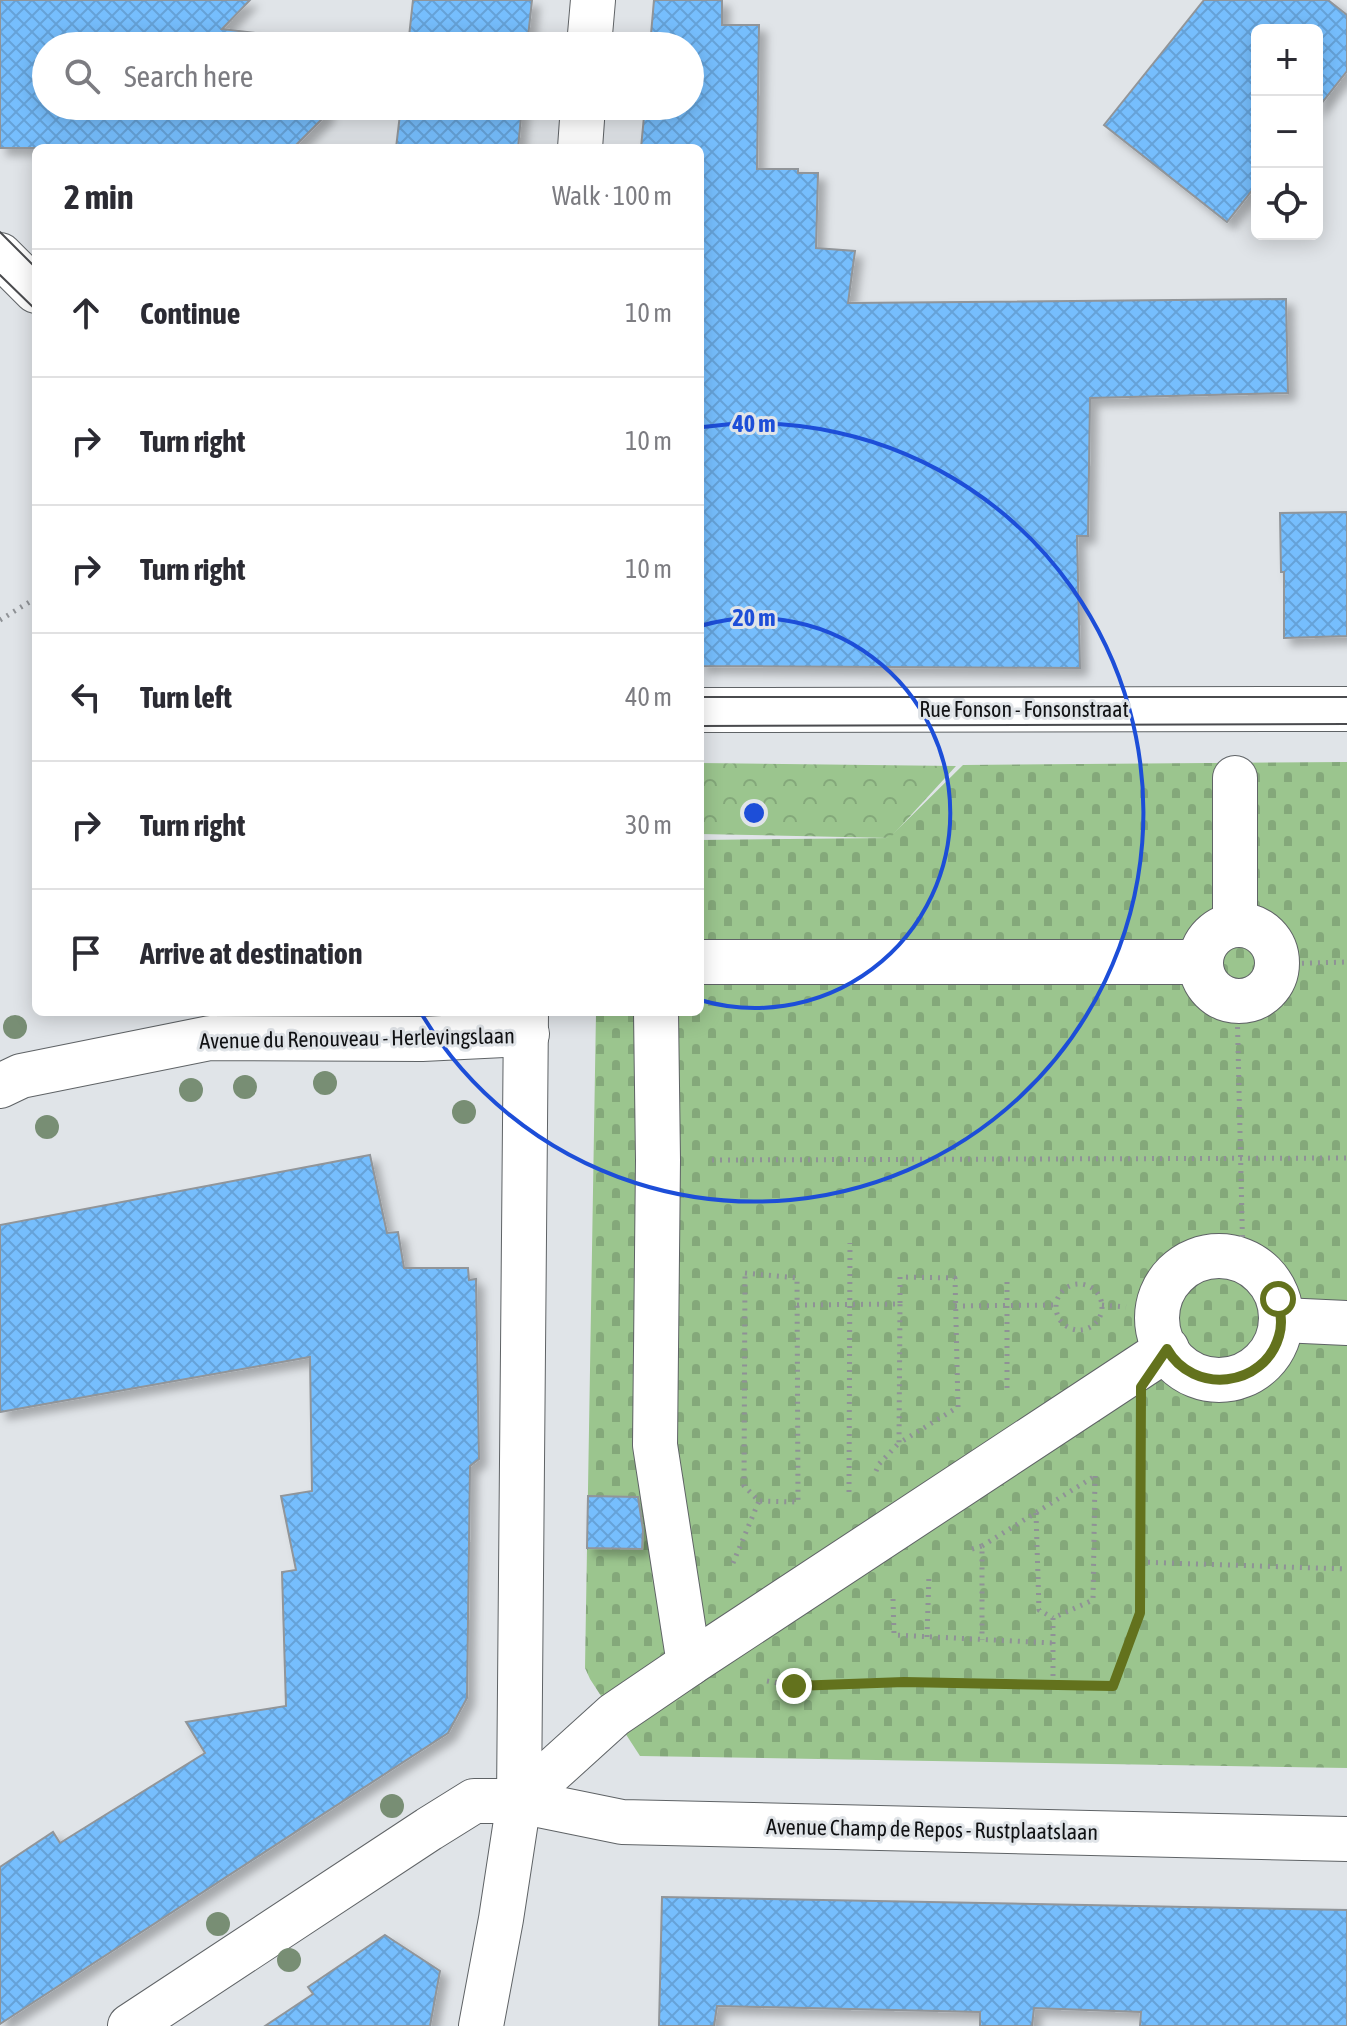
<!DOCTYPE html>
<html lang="en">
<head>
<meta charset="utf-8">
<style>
	:root { --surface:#fff; --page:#f2f2f3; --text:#2b2b33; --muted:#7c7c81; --line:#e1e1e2 }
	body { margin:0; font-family:"Asap Condensed",sans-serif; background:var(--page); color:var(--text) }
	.controls { position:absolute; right:24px; top:24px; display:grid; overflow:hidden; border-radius:12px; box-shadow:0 4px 20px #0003 }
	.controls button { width:72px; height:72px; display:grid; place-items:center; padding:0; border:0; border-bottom:2px solid var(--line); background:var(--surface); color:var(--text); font:40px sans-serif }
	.stop { position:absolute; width:24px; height:24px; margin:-18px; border:6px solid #63721d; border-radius:50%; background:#fff }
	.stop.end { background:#63721d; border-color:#fff; box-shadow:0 2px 8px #0008 }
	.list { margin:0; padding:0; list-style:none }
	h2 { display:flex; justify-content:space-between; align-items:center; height:104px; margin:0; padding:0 32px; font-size:34px }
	h2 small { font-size:26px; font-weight:400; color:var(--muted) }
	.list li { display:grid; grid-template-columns:52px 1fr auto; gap:24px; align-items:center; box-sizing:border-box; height:128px; padding:0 32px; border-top:2px solid var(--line) }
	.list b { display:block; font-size:30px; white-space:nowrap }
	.list em { font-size:26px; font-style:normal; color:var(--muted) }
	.icon { flex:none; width:44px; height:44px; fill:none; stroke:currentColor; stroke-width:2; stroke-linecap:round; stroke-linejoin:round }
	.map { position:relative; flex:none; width:1347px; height:2026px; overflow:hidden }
	.search { position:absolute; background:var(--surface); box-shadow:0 4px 20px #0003; left:32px; top:32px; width:672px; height:88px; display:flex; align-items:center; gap:20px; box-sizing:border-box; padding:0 28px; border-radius:44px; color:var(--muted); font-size:30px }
	.panel { position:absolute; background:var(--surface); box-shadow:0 4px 20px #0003; left:32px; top:144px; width:672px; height:872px; border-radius:12px }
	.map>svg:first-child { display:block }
	.cemetery { fill:url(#cemetery-stones) }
	.park { fill:url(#park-crowns) }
	.building { fill:url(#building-cross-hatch); stroke:#919599; stroke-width:2; filter:url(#shadow) }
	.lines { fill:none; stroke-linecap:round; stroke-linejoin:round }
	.minor-casing { stroke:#5f6366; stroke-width:46 }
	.path { stroke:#8f9296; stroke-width:5; stroke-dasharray:2 6; stroke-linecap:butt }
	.minor { stroke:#fff; stroke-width:44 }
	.tram { stroke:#4a4b4e; stroke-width:2 }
	.tree { fill:#788e74 }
	.route { stroke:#63721d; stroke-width:10 }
	.ring { fill:none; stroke:#1d4ed8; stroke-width:4 }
	.labels { text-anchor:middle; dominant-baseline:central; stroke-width:6; stroke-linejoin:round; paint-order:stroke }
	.street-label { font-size:22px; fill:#111214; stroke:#e0e4e8 }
	.centre { fill:#1d4ed8; stroke:#e0e4e8; stroke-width:4 }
	.ring-label { font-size:24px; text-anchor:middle; font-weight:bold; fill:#1d4ed8; stroke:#e0e4e8; stroke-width:6; stroke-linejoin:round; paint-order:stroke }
</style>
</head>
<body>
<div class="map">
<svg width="1347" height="2026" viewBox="0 0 1347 2026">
	<defs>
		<pattern id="cemetery-stones" width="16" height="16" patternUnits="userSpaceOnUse" patternTransform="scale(2)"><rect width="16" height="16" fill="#9bc58e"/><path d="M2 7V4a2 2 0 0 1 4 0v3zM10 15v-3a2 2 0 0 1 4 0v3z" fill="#84a87a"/></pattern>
		<pattern id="park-crowns" width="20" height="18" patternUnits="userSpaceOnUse" patternTransform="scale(2)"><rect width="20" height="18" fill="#9bc58e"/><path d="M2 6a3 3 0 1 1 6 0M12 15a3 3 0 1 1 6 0" fill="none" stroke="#84a87a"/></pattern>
		<pattern id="building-cross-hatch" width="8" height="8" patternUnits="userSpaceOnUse" patternTransform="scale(2)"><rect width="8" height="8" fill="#76befd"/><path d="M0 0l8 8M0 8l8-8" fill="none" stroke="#65a2d8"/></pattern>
		<filter id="shadow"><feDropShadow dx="7" dy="7" stdDeviation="4" flood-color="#0004"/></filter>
	</defs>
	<rect width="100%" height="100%" fill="#e0e4e8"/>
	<!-- cemetery -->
	<polygon class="cemetery" points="1347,762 1347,1768 640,1756 590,1679 585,1668 596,1012 700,1012 700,840 889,838 963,765"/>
	<!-- park -->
	<polygon class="park" points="700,763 956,766 890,838 700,834"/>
	<!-- building -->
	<g class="building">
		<polygon points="0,0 250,0 222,29 298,38 301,46 46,46 46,106 324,106 327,114 293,148 0,148"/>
		<polygon points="413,0 532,0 527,46 408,46"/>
		<polygon points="654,0 722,0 722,25 759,25 757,169 798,169 798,173 818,173 816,248 855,251 848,303 1286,299 1288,393 1090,398 1088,536 1077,536 1080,668 700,666 700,148 641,148 645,106 690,106 690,46 650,46"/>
		<polygon points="1204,0 1328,0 1347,15 1347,71 1317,109 1317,30 1257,30 1257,184 1227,222 1104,125"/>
		<polygon points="401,106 522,106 518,148 396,148"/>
		<polygon points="1347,512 1347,636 1284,638 1284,572 1281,572 1280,513"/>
		<polygon points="370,1155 387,1233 398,1232 404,1268 468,1268 469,1280 476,1279 479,1459 470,1466 467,1698 448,1733 0,2024 0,1867 53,1832 60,1843 205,1753 186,1722 286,1706 282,1572 296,1570 281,1496 312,1491 310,1357 0,1412 0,1225"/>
		<polygon points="588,1496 638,1497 643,1530 642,1549 587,1548"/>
		<polygon points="662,1897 1347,1910 1347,2026 1140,2026 1141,2012 1034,2008 1032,2026 980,2026 980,2012 717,2006 714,2026 659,2026"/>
		<polygon points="385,1935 440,1971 430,2026 265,2026 313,1994 308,1987"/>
	</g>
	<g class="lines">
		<defs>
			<g id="minor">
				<polyline points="589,46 593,0"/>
				<polyline points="580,148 583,106"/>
				<polyline points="0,255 36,291"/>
				<polyline points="700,710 1347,709"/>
				<polyline points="1235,925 1235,778"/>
				<circle cx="1239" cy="963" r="38"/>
				<polyline points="700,962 1201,962"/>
				<polyline points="0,1086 21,1076 210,1038 422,1039 527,1034"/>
				<circle cx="1219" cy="1318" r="62"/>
				<polyline points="1282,1320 1347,1323"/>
				<polyline points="689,1664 1167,1349"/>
				<polyline points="519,1801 614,1715 689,1664 655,1445 658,1160 656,1012"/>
				<polyline points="130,2026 429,1829 474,1801 519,1801 622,1822 1347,1839"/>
				<polyline points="481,2026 501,1919 519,1801 526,1012"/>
			</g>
		</defs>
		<!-- minor casing -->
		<use href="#minor" class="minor-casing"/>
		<!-- path -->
		<g class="path">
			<polyline points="0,620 36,598"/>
			<polyline points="1278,964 1347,962"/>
			<polyline points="1237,1003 1243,1262"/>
			<polyline points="712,1160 1347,1158"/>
			<polygon points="745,1273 797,1278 798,1502 759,1501 744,1486"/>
			<circle cx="1079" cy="1307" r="23"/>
			<polyline points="797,1305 900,1304 900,1277 955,1278 958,1407 899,1443 900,1304"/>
			<polyline points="1102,1305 1126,1307"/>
			<polyline points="955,1306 1056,1305"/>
			<polyline points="1007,1388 1007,1281"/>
			<polyline points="1140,1435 1139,1562 1347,1569"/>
			<polyline points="876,1471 879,1464 899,1443"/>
			<polyline points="849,1492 850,1243"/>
			<polyline points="1036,1513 1039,1610 1053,1618"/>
			<polyline points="982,1546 1095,1476"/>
			<polyline points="972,1549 982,1546 982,1640"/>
			<polyline points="733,1563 759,1501"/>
			<polyline points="893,1599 894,1635 1053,1643"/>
			<polyline points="927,1637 929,1574"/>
			<polyline points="767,1681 794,1686 904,1682 1113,1686 1140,1613 1139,1562"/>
			<polyline points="1053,1684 1053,1618 1093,1600 1095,1476"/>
		</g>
		<!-- minor -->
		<use href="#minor" class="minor"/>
		<!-- tram -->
		<g class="tram">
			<polyline points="0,232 36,268"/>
			<polyline points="0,275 36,310"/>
			<polyline points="700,697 1347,697"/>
			<polyline points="700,726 1347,724"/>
		</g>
	</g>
	<!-- trees -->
	<g class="tree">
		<circle cx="15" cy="1027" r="12"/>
		<circle cx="325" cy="1083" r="12"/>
		<circle cx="245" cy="1087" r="12"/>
		<circle cx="191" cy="1090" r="12"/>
		<circle cx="464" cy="1112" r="12"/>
		<circle cx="47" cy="1127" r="12"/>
		<circle cx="392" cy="1806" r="12"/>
		<circle cx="218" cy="1924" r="12"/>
		<circle cx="289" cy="1960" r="12"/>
	</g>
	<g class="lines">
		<!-- route -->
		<path class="route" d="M794,1686L904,1682L1113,1686L1140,1613L1141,1387L1167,1349C1193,1395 1264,1388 1279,1336C1283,1323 1280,1312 1278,1299"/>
	</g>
	<!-- distance rings -->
	<g class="ring">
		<path d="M700 626A195 195 0 1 1 700 1000"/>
		<path d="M703 427A389 389 0 1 1 421 1013"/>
	</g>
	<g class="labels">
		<!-- street labels -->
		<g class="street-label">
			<text x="1024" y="709">Rue Fonson - Fonsonstraat</text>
			<text transform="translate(357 1038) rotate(-1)">Avenue du Renouveau - Herlevingslaan</text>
			<text transform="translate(932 1829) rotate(1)">Avenue Champ de Repos - Rustplaatslaan</text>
		</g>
	</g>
	<circle cx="754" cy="813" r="12" class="centre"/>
	<g class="ring-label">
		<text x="754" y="432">40 m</text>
		<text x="754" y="626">20 m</text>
	</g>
</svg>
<div class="controls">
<button>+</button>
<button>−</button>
<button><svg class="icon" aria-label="locate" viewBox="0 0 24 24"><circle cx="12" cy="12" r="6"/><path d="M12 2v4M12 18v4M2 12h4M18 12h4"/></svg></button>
</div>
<div class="stop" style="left:1278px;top:1299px"></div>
<div class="stop end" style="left:794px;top:1686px"></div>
<div class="search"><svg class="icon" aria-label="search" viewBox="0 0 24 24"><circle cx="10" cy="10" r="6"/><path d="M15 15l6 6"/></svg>Search here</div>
<section class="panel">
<h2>2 min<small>Walk · 100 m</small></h2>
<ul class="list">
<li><svg class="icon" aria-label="ahead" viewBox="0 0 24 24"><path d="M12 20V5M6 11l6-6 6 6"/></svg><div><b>Continue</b></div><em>10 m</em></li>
<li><svg class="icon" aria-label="right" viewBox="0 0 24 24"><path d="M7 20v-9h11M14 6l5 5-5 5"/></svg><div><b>Turn right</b></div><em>10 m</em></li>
<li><svg class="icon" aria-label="right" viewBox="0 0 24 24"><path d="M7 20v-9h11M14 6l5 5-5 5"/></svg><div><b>Turn right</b></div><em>10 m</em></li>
<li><svg class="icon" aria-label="left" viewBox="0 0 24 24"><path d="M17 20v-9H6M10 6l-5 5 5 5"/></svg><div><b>Turn left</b></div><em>40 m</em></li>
<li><svg class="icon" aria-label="right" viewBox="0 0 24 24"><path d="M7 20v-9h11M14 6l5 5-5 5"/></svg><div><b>Turn right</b></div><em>30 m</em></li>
<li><svg class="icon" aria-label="arrive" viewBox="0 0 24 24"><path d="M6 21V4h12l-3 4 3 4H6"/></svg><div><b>Arrive at destination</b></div></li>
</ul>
</section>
</div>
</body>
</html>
